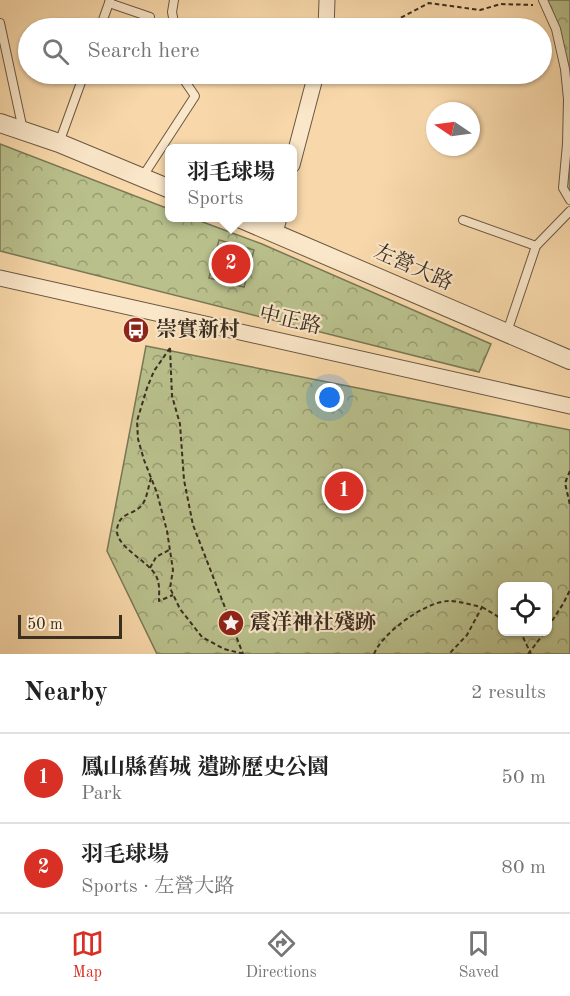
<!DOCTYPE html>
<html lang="en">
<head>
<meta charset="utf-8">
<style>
	:root { --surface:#fff; --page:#f2f2f2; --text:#222; --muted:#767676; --line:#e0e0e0; --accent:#d93025 }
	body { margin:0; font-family:"Old Standard TT","Noto Serif TC",serif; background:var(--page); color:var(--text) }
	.controls { position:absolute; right:18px; bottom:18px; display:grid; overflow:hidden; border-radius:9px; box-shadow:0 2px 4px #0004 }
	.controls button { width:54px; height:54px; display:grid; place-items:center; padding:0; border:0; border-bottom:2px solid var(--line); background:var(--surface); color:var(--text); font:30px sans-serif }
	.compass { position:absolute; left:426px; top:102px; width:54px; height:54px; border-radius:50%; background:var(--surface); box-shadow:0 2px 4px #0004; rotate:283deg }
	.scale { position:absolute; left:18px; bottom:15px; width:104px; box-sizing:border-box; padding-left:6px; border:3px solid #3a2e21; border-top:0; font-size:16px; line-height:21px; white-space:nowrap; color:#3a2e21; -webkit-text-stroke:4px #fae6c8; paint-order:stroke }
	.you { position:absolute; left:330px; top:398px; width:21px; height:21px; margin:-15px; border:4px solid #fff; border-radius:50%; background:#1a73e8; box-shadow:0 0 0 9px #1a73e833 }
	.badge { display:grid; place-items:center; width:39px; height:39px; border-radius:50%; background:var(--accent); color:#fff; font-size:20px; font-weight:700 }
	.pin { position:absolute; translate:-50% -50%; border:3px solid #fff; box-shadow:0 2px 6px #0006 }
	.popup { position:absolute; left:165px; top:144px; width:132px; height:78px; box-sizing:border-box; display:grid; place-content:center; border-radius:9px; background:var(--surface); filter:drop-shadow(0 2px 4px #0005); font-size:20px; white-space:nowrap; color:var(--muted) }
	.popup b { font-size:22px; color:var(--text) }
	.popup::after { content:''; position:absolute; left:50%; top:100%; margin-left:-12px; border:12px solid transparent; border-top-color:var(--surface) }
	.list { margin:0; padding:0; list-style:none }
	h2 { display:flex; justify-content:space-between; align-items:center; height:78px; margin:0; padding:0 24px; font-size:26px }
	h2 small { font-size:20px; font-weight:400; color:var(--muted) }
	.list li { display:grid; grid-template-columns:39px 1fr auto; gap:18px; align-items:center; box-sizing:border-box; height:90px; padding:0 24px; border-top:2px solid var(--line) }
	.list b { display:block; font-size:22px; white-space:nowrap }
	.list p { margin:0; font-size:20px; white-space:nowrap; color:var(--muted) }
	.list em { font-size:20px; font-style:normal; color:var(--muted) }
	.icon { flex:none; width:33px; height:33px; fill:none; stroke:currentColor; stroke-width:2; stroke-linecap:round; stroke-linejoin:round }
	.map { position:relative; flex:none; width:570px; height:654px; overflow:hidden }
	.search { position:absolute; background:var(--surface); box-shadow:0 2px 4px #0004; left:18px; right:18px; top:18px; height:66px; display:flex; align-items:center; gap:15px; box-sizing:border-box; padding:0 21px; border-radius:33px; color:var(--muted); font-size:22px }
	.sheet { height:258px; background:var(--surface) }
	nav { display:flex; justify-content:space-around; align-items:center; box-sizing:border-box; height:84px; border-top:2px solid var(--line); background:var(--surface); font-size:16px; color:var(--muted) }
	nav a { display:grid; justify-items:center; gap:3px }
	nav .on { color:var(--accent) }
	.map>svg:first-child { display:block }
	.forest { fill:url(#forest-crowns); stroke:#7a7756; stroke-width:1.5; fill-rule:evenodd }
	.pitch { fill:#b9c08c; stroke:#7a7756; stroke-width:1.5 }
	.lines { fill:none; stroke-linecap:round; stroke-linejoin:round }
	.service-casing { stroke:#6a5843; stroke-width:10 }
	.minor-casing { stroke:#6a5843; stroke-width:17 }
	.tertiary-casing { stroke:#6a5843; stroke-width:20 }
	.path { stroke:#3a2e21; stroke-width:2; stroke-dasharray:4.5 3; stroke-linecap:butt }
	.service { stroke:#fae6c8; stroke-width:8 }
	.minor { stroke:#fae6c8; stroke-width:15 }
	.tertiary { stroke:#fae6c8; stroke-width:18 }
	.labels { text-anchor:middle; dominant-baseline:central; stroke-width:4.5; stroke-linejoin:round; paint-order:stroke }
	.street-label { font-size:21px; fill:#3a2e21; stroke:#fae6c8 }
	.poi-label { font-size:21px; font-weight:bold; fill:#3a2e21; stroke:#fae6c8; text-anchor:start }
</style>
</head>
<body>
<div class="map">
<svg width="570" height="654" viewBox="0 0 570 654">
	<defs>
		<pattern id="forest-crowns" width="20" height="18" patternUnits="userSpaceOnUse" patternTransform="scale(1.5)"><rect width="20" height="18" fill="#b9c08c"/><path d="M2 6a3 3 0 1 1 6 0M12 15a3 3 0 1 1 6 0" fill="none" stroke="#979c72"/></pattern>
	</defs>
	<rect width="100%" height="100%" fill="#f8d8aa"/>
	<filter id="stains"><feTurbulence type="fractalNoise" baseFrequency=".00333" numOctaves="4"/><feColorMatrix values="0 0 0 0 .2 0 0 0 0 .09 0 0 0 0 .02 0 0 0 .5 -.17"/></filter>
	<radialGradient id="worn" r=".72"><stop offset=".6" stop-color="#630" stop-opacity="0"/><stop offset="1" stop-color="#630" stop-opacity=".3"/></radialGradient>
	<!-- forest -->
	<g class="forest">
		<polygon points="543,0 570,0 570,200 563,188 565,69"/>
		<polygon points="0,144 169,209 170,218 192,218 262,244 491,344 479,372 0,251"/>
		<path d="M146,346L570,430V654H157L107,551ZM502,586H548V632H502Z"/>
	</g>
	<!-- pitch -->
	<polygon class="pitch" points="219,240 254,250 244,287 209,278"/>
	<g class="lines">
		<defs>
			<g id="service">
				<polyline points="174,0 172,12 175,28"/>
				<polyline points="543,0 556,29 565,69 568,99 567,144 563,188 570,200"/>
				<polyline points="109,3 150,17"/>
				<polyline points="0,23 23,130"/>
				<polyline points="100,28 110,0"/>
				<polyline points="59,143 84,74"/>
				<polyline points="143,176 195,96 180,74"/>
				<polyline points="463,220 536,246"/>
				<polyline points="507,332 536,246 570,211"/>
			</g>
			<g id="minor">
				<polyline points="326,28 327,0"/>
				<polyline points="292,165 316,74"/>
				<polyline points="275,232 279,218"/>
				<polyline points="0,278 570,406"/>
			</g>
			<g id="tertiary">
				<polyline points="0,123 59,143 170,189"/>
				<polyline points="239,218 570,360"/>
			</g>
		</defs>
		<!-- service casing -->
		<use href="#service" class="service-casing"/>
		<!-- minor casing -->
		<use href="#minor" class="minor-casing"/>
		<!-- tertiary casing -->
		<use href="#tertiary" class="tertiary-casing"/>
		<!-- path -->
		<g class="path">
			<polyline points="381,28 429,3 480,10 501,4 533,5"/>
			<polyline points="170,348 154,371 147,388 137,421 138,439 144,460 157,493 167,531 173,570 170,588 180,609 202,637 224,649 244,654"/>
			<polyline points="170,348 172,396 180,424 184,480 193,525 243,654"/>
			<polyline points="570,471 565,483 570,505"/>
			<path d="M151,478C148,487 147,502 139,508C132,514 121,514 118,525C110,546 150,560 157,578C160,585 159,594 159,601L173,595"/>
			<polyline points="150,568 156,557 169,550"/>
			<polyline points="482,607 502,619"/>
			<polyline points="548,627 563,604 570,590"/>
			<polyline points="518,632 522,635 531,654"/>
			<path d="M374,654C382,633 426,601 449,601C460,601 471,605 482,607L467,635L449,654"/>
			<polyline points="528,654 545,632"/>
		</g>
		<!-- service -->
		<use href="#service" class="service"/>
		<!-- minor -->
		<use href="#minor" class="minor"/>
		<!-- tertiary -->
		<use href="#tertiary" class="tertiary"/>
	</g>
	<!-- icons -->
	<defs>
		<symbol id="bus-disc" viewBox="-11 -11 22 22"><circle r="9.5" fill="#8f2418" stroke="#fae6c8"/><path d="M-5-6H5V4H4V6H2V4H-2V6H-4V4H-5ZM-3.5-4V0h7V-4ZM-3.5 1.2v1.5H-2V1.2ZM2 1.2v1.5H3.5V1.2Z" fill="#fff"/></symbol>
		<symbol id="sight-disc" viewBox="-11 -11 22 22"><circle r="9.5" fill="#8f2418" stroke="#fae6c8"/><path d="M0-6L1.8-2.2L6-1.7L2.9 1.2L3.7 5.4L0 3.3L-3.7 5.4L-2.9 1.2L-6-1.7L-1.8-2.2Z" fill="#fff"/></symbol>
	</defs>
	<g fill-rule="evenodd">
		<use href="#bus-disc" x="121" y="315" width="30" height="30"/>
		<use href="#sight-disc" x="216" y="608" width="30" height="30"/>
	</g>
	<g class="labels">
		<!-- street labels -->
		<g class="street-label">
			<text transform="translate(413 268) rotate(24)">左營大路</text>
			<text transform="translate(290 321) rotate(13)">中正路</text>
		</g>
		<!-- poi labels -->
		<g class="poi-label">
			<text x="156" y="330">崇實新村</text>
			<text x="250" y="623">震洋神社殘跡</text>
		</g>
	</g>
	<rect width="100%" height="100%" filter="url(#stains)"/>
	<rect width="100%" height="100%" fill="url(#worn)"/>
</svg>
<div class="controls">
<button><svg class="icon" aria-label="locate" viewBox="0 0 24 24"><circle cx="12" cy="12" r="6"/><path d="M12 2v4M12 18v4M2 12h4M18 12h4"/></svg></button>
</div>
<svg class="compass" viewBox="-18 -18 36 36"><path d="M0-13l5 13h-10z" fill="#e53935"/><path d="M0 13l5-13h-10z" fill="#767676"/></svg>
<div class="scale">50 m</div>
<div class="you"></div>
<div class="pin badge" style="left:344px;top:491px">1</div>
<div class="pin badge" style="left:231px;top:264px">2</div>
<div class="popup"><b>羽毛球場</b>Sports</div>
<div class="search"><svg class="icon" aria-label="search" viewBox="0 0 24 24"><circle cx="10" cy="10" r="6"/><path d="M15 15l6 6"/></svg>Search here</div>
</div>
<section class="sheet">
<h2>Nearby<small>2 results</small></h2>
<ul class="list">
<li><span class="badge">1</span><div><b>鳳山縣舊城 遺跡歷史公園</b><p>Park</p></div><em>50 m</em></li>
<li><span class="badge">2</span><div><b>羽毛球場</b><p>Sports · 左營大路</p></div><em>80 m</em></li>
</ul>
</section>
<nav>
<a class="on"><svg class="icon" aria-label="map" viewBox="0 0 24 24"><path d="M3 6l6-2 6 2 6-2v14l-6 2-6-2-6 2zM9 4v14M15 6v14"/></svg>Map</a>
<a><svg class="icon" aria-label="directions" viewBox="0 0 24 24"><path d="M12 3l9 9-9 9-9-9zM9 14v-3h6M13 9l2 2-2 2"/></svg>Directions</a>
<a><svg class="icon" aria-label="saved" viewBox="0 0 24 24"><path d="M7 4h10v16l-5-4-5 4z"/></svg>Saved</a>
</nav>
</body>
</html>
